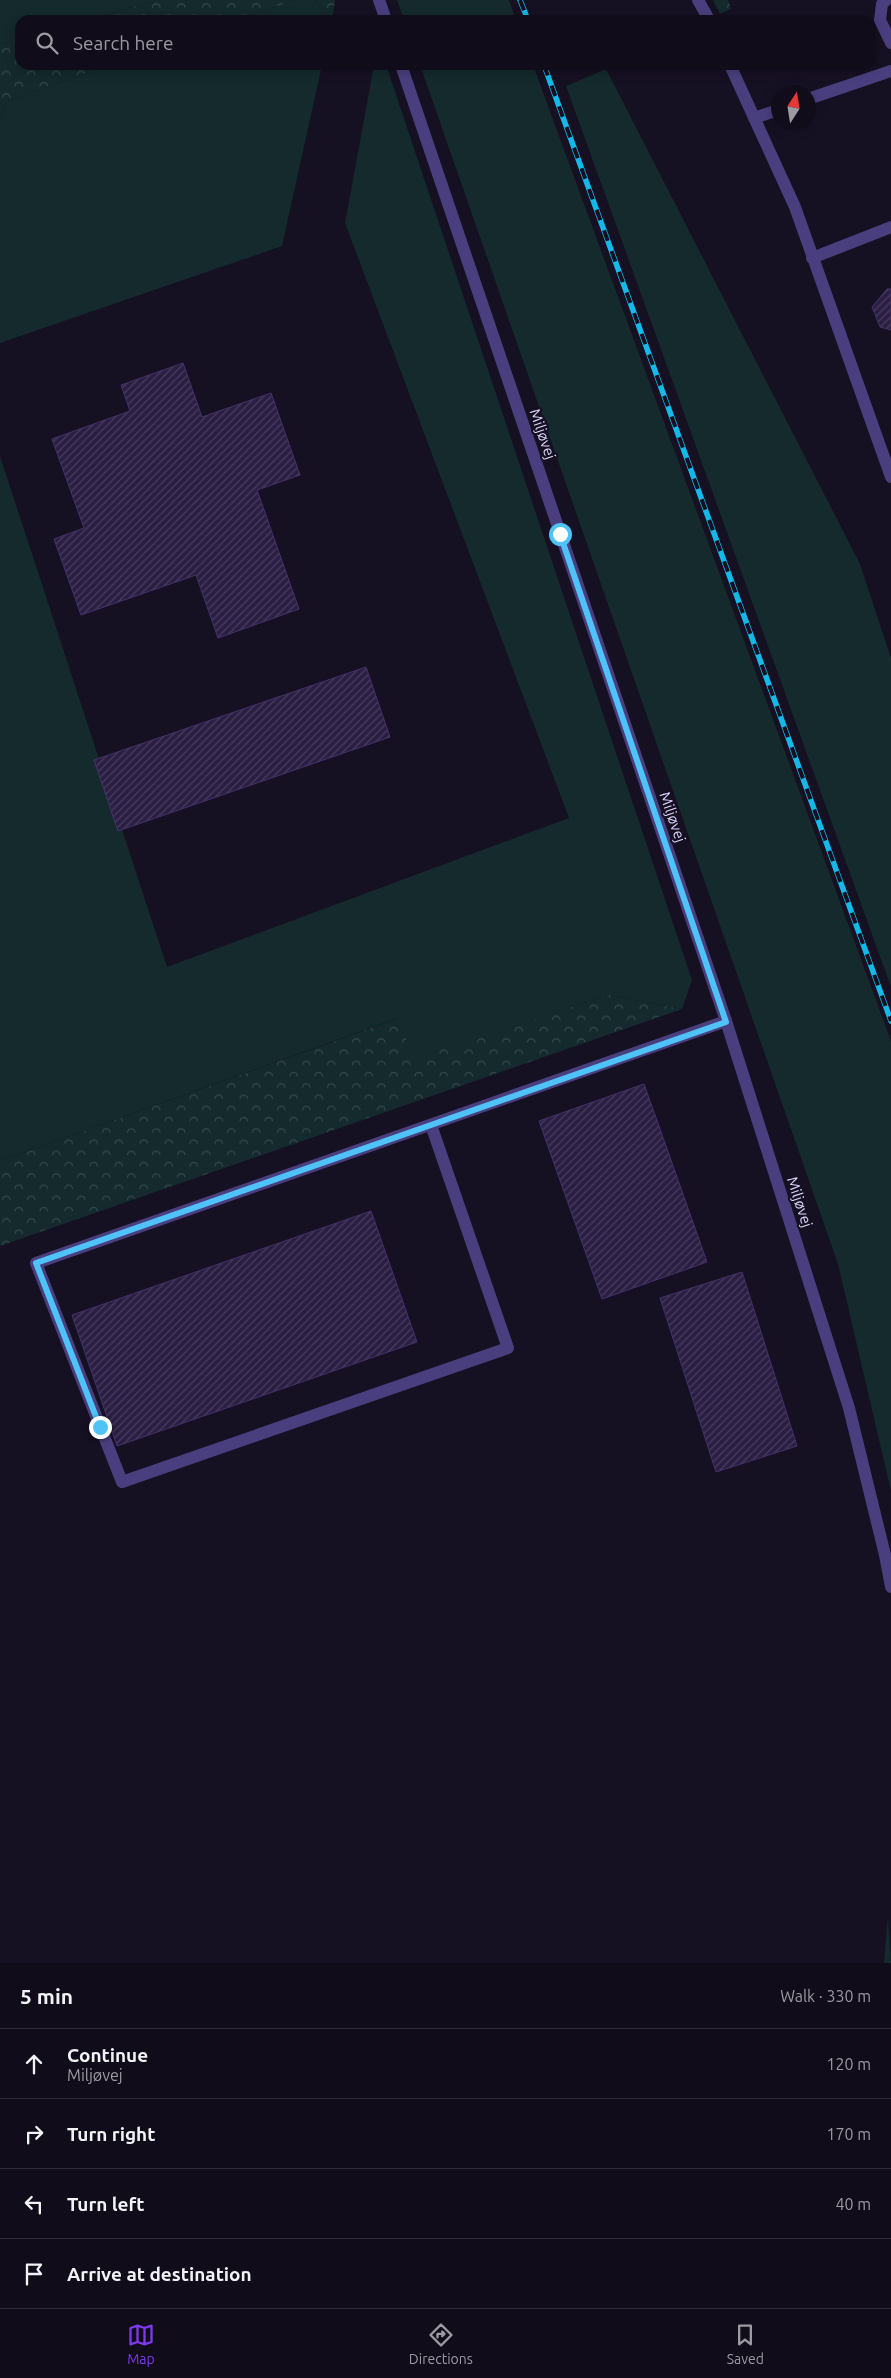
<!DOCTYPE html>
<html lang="en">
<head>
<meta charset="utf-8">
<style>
	:root { --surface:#100c1a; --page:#191523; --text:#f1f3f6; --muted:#9c9ba2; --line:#302c39; --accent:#7c3aed }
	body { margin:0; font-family:Ubuntu,sans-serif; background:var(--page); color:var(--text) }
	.compass { position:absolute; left:771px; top:85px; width:45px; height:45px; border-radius:50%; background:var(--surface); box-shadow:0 2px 12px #0003; rotate:12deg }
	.stop { position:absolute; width:15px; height:15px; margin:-11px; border:4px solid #4fc3f7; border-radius:50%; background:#fff }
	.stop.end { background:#4fc3f7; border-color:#fff; box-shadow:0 1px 5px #0008 }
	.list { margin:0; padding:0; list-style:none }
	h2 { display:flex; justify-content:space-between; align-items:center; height:65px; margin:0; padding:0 20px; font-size:21px }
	h2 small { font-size:16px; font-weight:400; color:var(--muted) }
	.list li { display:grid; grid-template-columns:32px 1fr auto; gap:15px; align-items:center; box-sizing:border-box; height:70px; padding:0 20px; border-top:1px solid var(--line) }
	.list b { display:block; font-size:19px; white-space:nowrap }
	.list p { margin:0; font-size:16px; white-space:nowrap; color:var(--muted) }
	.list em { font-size:16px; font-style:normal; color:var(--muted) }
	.icon { flex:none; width:28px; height:28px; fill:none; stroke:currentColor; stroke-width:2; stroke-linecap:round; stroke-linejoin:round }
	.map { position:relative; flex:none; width:891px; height:1963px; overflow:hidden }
	.search { position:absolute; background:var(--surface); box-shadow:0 2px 12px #0003; left:15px; right:15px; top:15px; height:55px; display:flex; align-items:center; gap:12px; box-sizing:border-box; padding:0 18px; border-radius:15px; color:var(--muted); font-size:19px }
	.sheet { height:345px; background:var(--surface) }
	nav { display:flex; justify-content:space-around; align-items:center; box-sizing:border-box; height:70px; border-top:1px solid var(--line); background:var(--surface); font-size:14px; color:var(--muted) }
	nav a { display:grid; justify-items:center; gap:2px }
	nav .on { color:var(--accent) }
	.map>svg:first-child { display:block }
	.grass { fill:#142a2c }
	.forest { fill:url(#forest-crowns) }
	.building { fill:url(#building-hatch); stroke:#44326c }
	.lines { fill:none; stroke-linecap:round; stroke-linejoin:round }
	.service { stroke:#493f7e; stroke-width:12 }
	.minor { stroke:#493f7e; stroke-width:12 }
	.tertiary { stroke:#493f7e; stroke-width:12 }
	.rail-casing { stroke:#14b9e9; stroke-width:5.5 }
	.rail { stroke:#161023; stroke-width:4; stroke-dasharray:11; stroke-linecap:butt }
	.route { stroke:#4fc3f7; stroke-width:6 }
	.labels { text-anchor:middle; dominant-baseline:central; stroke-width:4.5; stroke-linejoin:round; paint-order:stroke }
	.street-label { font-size:15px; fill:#ded5fb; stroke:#161023 }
</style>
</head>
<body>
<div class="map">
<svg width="891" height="1963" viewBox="0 0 891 1963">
	<defs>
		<pattern id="forest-crowns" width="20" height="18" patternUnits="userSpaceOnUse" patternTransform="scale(1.25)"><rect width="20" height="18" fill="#142a2c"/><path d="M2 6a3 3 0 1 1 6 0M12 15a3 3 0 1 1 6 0" fill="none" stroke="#36484c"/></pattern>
		<pattern id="building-hatch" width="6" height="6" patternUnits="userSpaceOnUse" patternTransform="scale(1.25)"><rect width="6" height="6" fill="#2a1e42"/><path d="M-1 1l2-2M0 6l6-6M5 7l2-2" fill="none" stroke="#483e5e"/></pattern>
	</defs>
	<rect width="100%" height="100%" fill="#161023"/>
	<!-- grass -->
	<g class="grass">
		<polygon points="0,0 156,0 85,20 20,20 20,39 0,44"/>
		<polygon points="295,0 315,0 332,20 238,20"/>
		<polygon points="397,0 509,0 516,20 404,20"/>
		<polygon points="109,65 322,65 282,246 0,343 0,118 7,101"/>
		<polygon points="374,65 386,65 692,980 682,1009 609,995 412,1060 398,1018 0,1161 0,456 167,967 569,818 345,223"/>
		<polygon points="420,65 533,65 891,1041 891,1491 838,1264"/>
		<polygon points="606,69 860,564 891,658 891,987 566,86"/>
		<polygon points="888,1915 891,1963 884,1963"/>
	</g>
	<!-- forest -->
	<g class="forest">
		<polygon points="156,0 295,0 238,20 85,20"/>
		<polygon points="315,0 335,0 332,20"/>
		<polygon points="713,0 728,0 731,9 720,14"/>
		<polygon points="20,39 20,65 109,65 7,101 0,118 0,44"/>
		<polygon points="609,995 682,1009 0,1246 0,1161 399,1018 413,1059"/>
	</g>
	<!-- building -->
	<g class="building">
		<polygon points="887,289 891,289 891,330 880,327 872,307"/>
		<polygon points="183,363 202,417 271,393 300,475 257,490 299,609 218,638 196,575 81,615 54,539 84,528 52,439 130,411 121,385"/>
		<polygon points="366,667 390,737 118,831 94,760"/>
		<polygon points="644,1084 707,1262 602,1299 539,1121"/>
		<polygon points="371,1211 417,1342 117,1446 72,1315"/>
		<polygon points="742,1272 797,1446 716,1472 660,1298"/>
	</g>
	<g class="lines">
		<!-- service -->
		<g class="service">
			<polyline points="886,0 882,4 880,20 891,43"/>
			<polyline points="730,65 795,207 891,477"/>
			<polyline points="808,99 891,71"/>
			<polyline points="754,118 778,110"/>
			<polyline points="812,258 891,227"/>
			<polyline points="431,1125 508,1348 122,1482 36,1263 726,1021"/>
		</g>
		<!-- minor -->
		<polyline class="minor" points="698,0 707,16"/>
		<!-- tertiary -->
		<g class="tertiary">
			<polyline points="379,0 386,20"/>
			<polyline points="401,65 726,1021 849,1408 885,1555 891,1587"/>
		</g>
		<defs>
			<g id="rail">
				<polyline points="520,0 528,20"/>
				<polyline points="544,65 891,1021"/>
			</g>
		</defs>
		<!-- rail casing -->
		<use href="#rail" class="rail-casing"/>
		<!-- rail -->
		<use href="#rail" class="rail"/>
	</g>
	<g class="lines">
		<!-- route -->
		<polyline class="route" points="100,1427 36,1263 726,1022 560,534"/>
	</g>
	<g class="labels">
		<!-- street labels -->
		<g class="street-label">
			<text transform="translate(543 434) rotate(71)">Miljøvej</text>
			<text transform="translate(673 817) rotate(71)">Miljøvej</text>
			<text transform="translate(800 1202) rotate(72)">Miljøvej</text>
		</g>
	</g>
</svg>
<svg class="compass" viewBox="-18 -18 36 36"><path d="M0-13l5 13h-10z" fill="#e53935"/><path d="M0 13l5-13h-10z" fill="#9c9ba2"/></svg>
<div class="stop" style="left:560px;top:534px"></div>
<div class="stop end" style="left:100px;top:1427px"></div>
<div class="search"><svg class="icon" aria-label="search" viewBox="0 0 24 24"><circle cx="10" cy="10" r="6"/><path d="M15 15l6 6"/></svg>Search here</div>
</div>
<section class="sheet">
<h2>5 min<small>Walk · 330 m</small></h2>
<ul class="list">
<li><svg class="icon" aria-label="ahead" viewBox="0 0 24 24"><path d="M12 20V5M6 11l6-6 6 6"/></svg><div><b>Continue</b><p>Miljøvej</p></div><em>120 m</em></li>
<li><svg class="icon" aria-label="right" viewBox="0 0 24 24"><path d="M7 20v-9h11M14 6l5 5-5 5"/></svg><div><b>Turn right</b></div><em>170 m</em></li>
<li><svg class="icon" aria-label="left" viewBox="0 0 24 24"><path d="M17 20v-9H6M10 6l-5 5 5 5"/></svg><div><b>Turn left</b></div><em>40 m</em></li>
<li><svg class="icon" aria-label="arrive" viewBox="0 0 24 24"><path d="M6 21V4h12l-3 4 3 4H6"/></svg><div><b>Arrive at destination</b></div></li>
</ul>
</section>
<nav>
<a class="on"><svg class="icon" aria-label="map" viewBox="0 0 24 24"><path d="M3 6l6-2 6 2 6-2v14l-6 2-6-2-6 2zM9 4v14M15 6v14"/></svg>Map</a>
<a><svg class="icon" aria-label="directions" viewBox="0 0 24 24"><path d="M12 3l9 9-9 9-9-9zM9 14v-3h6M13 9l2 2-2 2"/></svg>Directions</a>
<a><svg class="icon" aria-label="saved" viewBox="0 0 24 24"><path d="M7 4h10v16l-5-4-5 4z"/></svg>Saved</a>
</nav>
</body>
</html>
